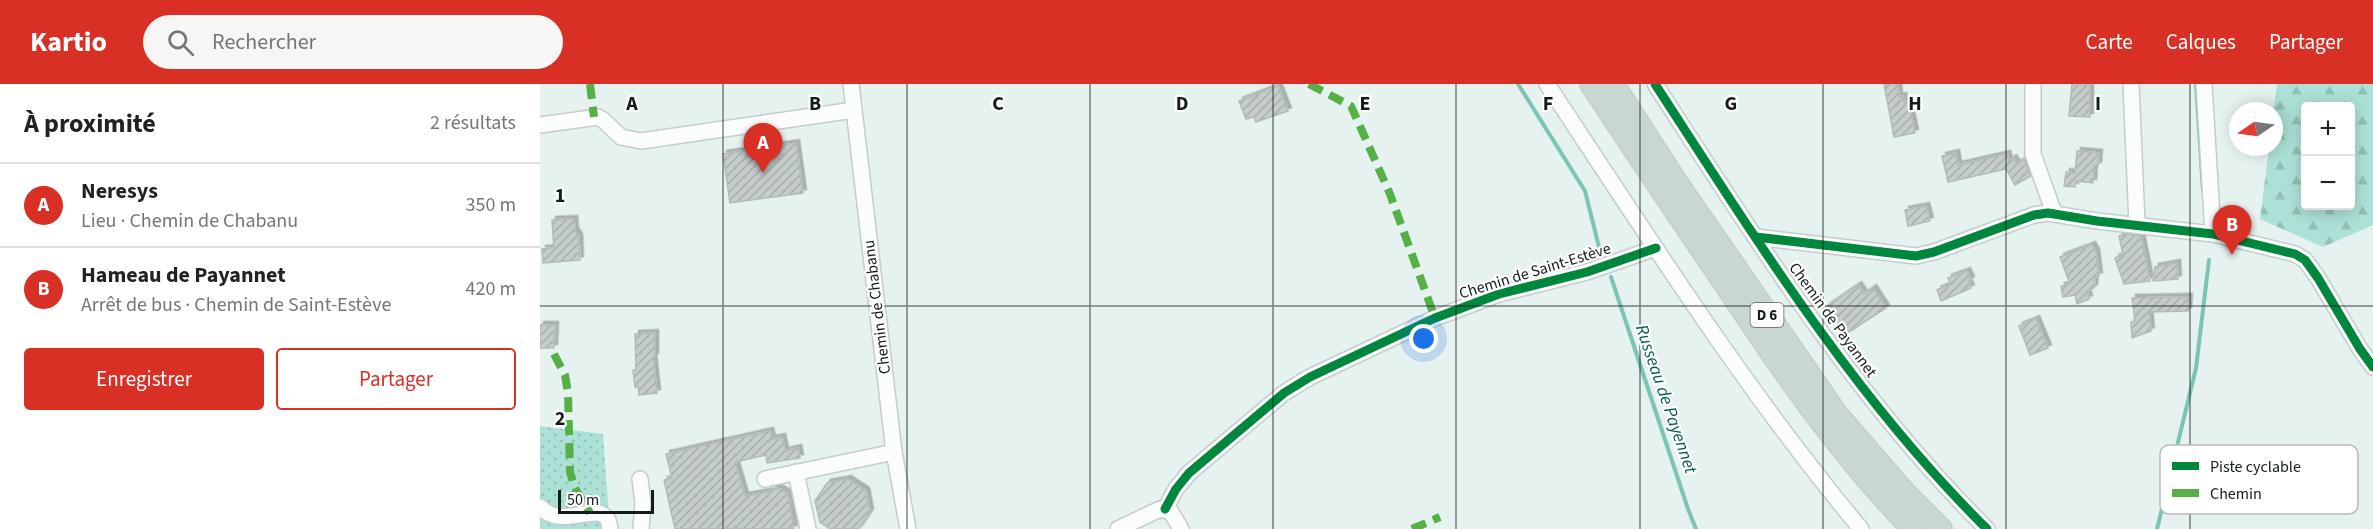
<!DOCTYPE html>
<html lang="fr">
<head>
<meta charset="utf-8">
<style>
	:root { --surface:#fff; --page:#f6f6f6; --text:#222; --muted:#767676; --line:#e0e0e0; --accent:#d93025 }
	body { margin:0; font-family:"Source Sans 3",sans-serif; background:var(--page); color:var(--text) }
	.controls { position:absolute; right:18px; top:18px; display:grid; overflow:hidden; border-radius:6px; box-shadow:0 3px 15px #0003 }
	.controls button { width:54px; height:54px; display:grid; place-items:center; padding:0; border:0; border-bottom:2px solid var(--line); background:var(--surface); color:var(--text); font:30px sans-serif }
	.compass { position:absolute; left:1689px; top:18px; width:54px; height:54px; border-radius:50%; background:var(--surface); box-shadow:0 3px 15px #0003; rotate:257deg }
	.scale { position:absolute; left:18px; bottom:15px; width:96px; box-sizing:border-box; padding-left:6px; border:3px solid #141c1a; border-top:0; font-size:16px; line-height:21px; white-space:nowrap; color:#141c1a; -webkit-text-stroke:4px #fff; paint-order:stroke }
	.you { position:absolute; left:884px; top:255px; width:21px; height:21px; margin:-15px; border:4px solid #fff; border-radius:50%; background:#1a73e8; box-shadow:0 0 0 9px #1a73e833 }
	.badge { display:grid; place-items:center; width:39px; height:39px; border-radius:50%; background:var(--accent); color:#fff; font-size:20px; font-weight:700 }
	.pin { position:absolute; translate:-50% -50px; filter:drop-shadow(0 2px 3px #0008) }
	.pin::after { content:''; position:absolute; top:32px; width:21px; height:18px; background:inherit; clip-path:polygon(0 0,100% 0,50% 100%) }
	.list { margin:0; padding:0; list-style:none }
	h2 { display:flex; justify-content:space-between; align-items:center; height:78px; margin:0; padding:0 24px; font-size:26px }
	h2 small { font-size:20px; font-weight:400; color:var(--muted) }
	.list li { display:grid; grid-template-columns:39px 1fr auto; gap:18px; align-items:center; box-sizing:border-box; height:84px; padding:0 24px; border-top:2px solid var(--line) }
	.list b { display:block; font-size:22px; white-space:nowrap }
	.list p { margin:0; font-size:20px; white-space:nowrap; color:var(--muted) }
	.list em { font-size:20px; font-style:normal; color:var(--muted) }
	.actions { display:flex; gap:12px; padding:18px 24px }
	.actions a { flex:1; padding:14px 0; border:2px solid var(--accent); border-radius:6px; text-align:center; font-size:21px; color:var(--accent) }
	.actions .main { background:var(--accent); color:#fff }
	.icon { flex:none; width:33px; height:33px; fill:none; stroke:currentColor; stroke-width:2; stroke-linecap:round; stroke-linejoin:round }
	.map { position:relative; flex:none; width:1833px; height:445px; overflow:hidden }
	header { display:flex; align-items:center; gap:36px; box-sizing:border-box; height:84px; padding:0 30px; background:var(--accent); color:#fff }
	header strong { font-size:28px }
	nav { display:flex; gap:33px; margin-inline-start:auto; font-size:21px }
	.search { width:420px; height:54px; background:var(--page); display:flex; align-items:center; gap:15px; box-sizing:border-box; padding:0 21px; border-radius:33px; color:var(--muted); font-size:22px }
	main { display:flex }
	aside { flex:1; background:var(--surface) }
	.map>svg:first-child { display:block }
	.grass { fill:url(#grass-dots) }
	.forest { fill:url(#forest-firs); fill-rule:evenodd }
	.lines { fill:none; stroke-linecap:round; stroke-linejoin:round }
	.stream { stroke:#7cc3b8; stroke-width:4 }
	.building { fill:url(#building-hatch); stroke:#b2bbb9; stroke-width:1.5; filter:url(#shadow) }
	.minor-casing { stroke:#c3cdca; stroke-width:18 }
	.highway-casing { stroke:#c7cdcc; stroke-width:24 }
	.minor { stroke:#fbfdfd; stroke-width:15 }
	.highway { stroke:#c8d6d4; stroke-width:21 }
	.quiet { stroke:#55b145; stroke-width:8; stroke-dasharray:15 8; stroke-linecap:butt }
	.cycleway-casing { stroke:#fff; stroke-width:13 }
	.cycleway { stroke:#00873e; stroke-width:9 }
	.grid { fill:none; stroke:#141c1a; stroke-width:1.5; stroke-opacity:0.55 }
	.labels { text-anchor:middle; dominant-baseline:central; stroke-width:4.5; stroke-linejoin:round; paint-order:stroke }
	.shield { fill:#fff; stroke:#5a605f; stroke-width:1.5 }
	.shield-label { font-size:15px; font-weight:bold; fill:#141c1a }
	.street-label { font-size:16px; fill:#141c1a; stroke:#fff }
	.water-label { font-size:18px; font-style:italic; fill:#035b50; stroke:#fff }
	.key { fill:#fff; stroke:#b8bbba; stroke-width:1.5 }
	.key-label { font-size:16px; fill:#141c1a }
	.grid-label { font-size:20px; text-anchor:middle; font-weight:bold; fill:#141c1a; stroke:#fff; stroke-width:4.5; stroke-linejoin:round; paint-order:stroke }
</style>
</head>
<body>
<header>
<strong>Kartio</strong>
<div class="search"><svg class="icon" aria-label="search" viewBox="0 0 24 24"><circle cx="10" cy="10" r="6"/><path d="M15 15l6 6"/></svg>Rechercher</div>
<nav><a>Carte</a><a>Calques</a><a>Partager</a></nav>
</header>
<main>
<aside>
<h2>À proximité<small>2 résultats</small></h2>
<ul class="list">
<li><span class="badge">A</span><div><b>Neresys</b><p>Lieu · Chemin de Chabanu</p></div><em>350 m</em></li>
<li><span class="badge">B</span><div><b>Hameau de Payannet</b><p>Arrêt de bus · Chemin de Saint-Estève</p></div><em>420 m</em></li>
</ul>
<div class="actions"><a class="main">Enregistrer</a><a>Partager</a></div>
</aside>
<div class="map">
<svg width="1833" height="445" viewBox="0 0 1833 445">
	<defs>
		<pattern id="grass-dots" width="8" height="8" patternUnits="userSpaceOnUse" patternTransform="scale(1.5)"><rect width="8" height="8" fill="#ace1d7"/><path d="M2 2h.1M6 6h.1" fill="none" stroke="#93c0b8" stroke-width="1.8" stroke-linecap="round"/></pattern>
		<pattern id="forest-firs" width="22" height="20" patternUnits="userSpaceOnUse" patternTransform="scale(1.5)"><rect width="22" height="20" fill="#ace1d7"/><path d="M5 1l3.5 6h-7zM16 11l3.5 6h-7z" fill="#93c0b8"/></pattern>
		<pattern id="building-hatch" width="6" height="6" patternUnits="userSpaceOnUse" patternTransform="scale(1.5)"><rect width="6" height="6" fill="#c4cdcb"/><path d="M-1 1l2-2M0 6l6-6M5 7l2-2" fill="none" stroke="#a8afae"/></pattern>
		<filter id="shadow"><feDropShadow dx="3.5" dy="-3.5" stdDeviation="0" flood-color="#0004"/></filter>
	</defs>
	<rect width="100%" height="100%" fill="#e6f2ef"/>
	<!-- grass -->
	<polygon class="grass" points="0,342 63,350 70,445 0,445"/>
	<!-- forest -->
	<path class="forest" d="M1737,0H1833V141L1783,163L1720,135L1729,63H1734L1733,27ZM1766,22H1810V122H1766Z"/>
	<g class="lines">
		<!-- stream -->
		<g class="stream">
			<polyline points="978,0 1045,107 1061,171"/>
			<polyline points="1656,0 1663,107"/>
			<polyline points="1071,193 1148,425 1156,445"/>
			<polyline points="1617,445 1656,284 1669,176"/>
		</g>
	</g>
	<!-- building -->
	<g class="building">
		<polygon points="1344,0 1358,0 1359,13 1363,12 1364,18 1368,17 1375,49 1354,53"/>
		<polygon points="1532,0 1550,0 1550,33 1529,32"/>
		<polygon points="738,2 748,27 716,38 714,33 706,35 699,17"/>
		<polygon points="256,59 263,109 190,119 183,70"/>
		<polygon points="1537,67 1559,69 1558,82 1554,82 1553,99 1536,97 1535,103 1524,102 1526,88 1535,89"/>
		<polygon points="1416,69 1418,81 1467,70 1469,77 1473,74 1477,80 1484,75 1491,92 1475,101 1466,85 1408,98 1402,72"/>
		<polygon points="1386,122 1390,137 1368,142 1365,126"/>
		<polygon points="34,135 35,147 39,153 40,176 3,179 2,165 14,164 12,136"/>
		<polygon points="1587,150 1601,152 1610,197 1584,200 1575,174 1583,171 1579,152"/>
		<polygon points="1552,161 1556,168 1559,192 1555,193 1554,204 1547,207 1549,215 1537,220 1535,211 1523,213 1521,202 1530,200 1520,173"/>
		<polygon points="1637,179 1638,195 1613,197 1615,183"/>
		<polygon points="1427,187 1431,196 1428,197 1431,204 1401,217 1397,206 1411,200 1408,194"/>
		<polygon points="1318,201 1324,210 1333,204 1346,224 1306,250 1287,222"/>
		<polygon points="1649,213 1648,227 1609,228 1611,247 1592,254 1591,238 1595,237 1592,214"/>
		<polygon points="1496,235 1508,264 1490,271 1479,242"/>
		<polygon points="0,241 15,241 14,264 0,264"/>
		<polygon points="115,249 115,273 113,273 117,309 99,311 98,303 95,303 93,286 96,286 95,250"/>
		<polygon points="230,347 232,355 242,353 245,367 258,364 260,374 227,379 226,371 195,378 205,412 233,407 232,404 240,405 247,409 251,418 249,418 254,445 135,445 124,396 132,394 126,370"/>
		<polygon points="308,395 326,407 330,428 319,445 290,445 280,438 275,417 287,399"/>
	</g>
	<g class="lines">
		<defs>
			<g id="minor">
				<polyline points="311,0 354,368 368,445"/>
				<path d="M1007,0C1107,151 1205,306 1321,445"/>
				<path d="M1115,0C1216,155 1315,315 1447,445"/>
				<polyline points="1493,0 1493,70 1514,129"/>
				<polyline points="1591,0 1597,140"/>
				<polyline points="1664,0 1673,150"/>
				<polyline points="0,41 58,33 63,36 81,53 101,57 314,26"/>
				<polyline points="1216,153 1376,172 1394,168 1494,131 1508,129 1557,137 1673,150 1755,170 1765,176 1778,194 1820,265 1833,283"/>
				<polyline points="256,388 268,445"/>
				<polyline points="100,395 103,419 101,445"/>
				<polyline points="225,395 354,368"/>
				<path d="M0,423C18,441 38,428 59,429C68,432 69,437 70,445"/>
				<polyline points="625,425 636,405 649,389 744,309 770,293 895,234 959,210 1047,188 1116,164"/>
				<polyline points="578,445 620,425 631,428 641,445"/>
			</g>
			<g id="highway">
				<path d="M1051,0C1095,67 1140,134 1185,200C1242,286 1301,372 1373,445"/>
				<polyline points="1073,0 1137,99 1298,332 1365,409 1401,445"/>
			</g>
		</defs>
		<!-- minor casing -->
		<use href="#minor" class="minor-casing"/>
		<!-- highway casing -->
		<use href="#highway" class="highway-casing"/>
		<!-- minor -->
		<use href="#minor" class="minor"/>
		<!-- highway -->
		<use href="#highway" class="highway"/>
		<!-- quiet -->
		<g class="quiet">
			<polyline points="50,0 54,33"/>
			<polyline points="769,0 811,22 850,110 895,234"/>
			<polyline points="14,270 25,291 28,309 30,388 35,404 50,429"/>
			<polyline points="872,445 900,433"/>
		</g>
		<defs>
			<g id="cycleway">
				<path d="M1115,0C1216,155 1315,315 1447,445"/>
				<polyline points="1216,153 1376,172 1394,168 1494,131 1508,129 1557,137 1673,150 1755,170 1765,176 1778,194 1820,265 1833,283"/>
				<polyline points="625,425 636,405 649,389 744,309 770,293 895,234 959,210 1047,188 1116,164"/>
			</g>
		</defs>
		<!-- cycleway casing -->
		<use href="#cycleway" class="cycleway-casing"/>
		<!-- cycleway -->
		<use href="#cycleway" class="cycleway"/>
	</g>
	<!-- grid -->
	<path class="grid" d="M183,0V445M367,0V445M550,0V445M733,0V445M916,0V445M1100,0V445M1283,0V445M1466,0V445M1650,0V445M0,222H1833"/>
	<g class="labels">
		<!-- shield labels -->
		<rect class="shield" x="1210.5" y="219" width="33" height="24" rx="4.5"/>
		<g class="shield-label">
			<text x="1227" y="231">D 6</text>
		</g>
		<!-- street labels -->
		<g class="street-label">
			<text transform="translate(995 187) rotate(-17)">Chemin de Saint-Estève</text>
			<text transform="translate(337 223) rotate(-97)">Chemin de Chabanu</text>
			<text transform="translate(1293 236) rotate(54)">Chemin de Payannet</text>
		</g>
		<!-- water labels -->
		<g class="water-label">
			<text transform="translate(1126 315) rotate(71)">Russeau de Payennet</text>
		</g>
	</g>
	<!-- legend -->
	<rect x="1620" y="361" width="198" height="69" rx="9" class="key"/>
	<rect x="1632" y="378" width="27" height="8" fill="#00873e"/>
	<rect x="1632" y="405" width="27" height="8" fill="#55b145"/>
	<g class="key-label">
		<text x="1670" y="388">Piste cyclable</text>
		<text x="1670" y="415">Chemin</text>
	</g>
	<g class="grid-label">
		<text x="92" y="26">A</text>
		<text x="275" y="26">B</text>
		<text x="458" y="26">C</text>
		<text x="642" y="26">D</text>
		<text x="825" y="26">E</text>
		<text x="1008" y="26">F</text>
		<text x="1191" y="26">G</text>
		<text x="1375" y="26">H</text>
		<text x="1558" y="26">I</text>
		<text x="20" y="118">1</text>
		<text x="20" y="341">2</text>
	</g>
</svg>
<div class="controls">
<button>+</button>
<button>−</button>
</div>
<svg class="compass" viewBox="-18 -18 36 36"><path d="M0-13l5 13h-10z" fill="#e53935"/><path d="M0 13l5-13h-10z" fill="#767676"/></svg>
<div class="scale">50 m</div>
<div class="you"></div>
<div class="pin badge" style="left:223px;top:89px">A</div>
<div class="pin badge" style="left:1692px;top:171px">B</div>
</div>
</main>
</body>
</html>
